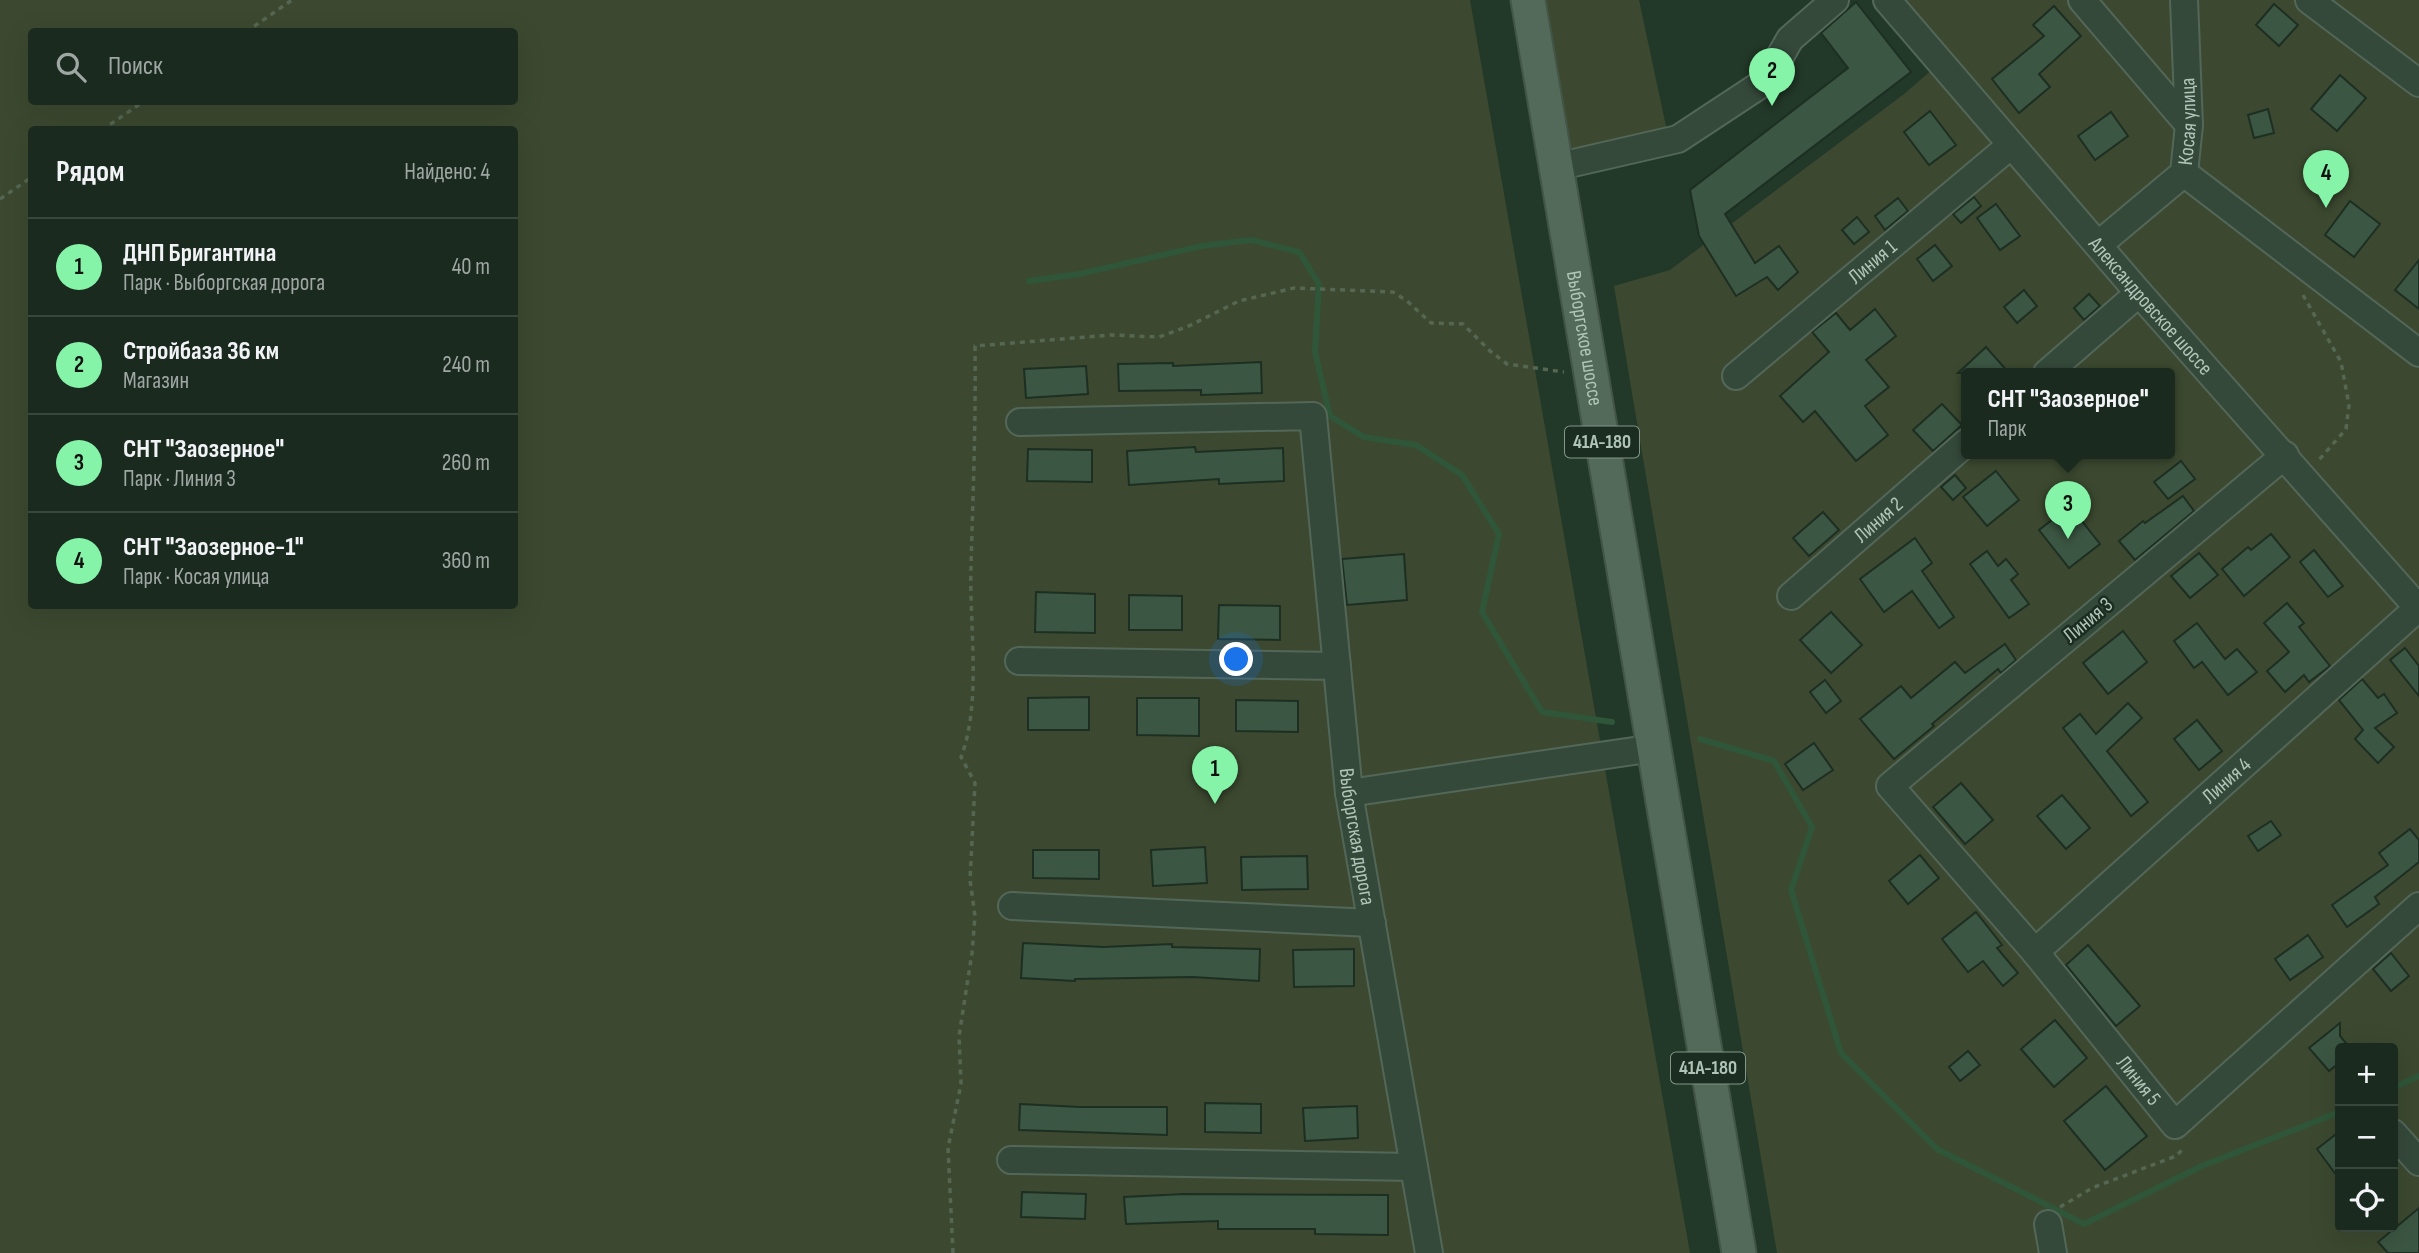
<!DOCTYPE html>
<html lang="ru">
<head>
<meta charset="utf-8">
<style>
	:root { --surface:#1a2a1e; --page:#27362b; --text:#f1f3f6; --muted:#9fa7a4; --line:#38463c; --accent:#86f4a8 }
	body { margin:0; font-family:"Sofia Sans Condensed",sans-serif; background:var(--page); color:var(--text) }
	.controls { position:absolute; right:21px; bottom:21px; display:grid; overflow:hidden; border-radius:7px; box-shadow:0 7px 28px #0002 }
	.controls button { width:63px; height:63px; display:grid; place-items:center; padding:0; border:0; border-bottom:2px solid var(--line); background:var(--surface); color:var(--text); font:35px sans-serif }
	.you { position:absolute; left:1237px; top:660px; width:24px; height:24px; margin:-18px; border:5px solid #fff; border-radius:50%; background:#1a73e8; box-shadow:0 0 0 10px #1a73e833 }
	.badge { display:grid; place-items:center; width:46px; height:46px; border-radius:50%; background:var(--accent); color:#111; font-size:23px; font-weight:700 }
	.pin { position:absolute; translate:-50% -58px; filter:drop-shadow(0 2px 4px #0008) }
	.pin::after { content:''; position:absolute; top:37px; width:24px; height:21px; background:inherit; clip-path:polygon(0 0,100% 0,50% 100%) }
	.popup { position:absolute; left:1961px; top:368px; width:214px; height:91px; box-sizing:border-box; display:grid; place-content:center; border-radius:7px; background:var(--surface); filter:drop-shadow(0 2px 5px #0005); font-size:23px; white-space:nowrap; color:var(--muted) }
	.popup b { font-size:26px; color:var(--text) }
	.popup::after { content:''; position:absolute; left:50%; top:100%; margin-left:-14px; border:14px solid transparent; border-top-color:var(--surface) }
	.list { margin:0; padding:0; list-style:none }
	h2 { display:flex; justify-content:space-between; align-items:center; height:91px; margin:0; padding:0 28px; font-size:30px }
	h2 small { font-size:23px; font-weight:400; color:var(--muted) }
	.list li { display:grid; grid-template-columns:46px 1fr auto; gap:21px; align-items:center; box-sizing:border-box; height:98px; padding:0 28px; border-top:2px solid var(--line) }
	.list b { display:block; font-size:26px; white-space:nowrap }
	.list p { margin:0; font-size:23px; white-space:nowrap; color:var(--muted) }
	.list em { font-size:23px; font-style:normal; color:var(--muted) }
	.icon { flex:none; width:38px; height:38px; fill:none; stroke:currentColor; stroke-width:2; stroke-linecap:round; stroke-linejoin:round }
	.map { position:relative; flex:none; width:2419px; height:1253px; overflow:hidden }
	.search { position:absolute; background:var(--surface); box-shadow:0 7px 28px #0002; left:28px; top:28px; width:490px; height:77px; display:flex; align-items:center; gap:18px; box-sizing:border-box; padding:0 24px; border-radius:7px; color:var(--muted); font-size:26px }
	.panel { position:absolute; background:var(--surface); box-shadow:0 7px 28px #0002; left:28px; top:126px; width:490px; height:483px; border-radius:7px }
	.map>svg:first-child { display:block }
	.green { fill:#3c4930; fill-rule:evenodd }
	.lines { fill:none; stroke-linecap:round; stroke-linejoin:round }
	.stream { stroke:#2f5639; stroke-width:6 }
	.building { fill:#3b5642; stroke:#1d2f22; stroke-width:2 }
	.minor-casing { stroke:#536759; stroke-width:30 }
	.major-casing { stroke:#425547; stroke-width:37 }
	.path { stroke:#556752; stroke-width:3.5; stroke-dasharray:5 5; stroke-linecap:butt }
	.minor { stroke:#35493b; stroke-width:26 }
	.major { stroke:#536959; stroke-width:33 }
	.labels { text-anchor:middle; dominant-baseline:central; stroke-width:5; stroke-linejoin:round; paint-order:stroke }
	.shield { fill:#1b2d20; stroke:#83978a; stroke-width:2 }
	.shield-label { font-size:19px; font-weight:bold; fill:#b0c5b7 }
	.street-label { font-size:21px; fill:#b0c5b7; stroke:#1b2d20 }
</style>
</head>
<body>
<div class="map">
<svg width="2419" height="1253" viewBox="0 0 2419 1253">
	<rect width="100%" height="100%" fill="#223828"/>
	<!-- green -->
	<g class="green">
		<path d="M0,0H1470L1690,1253H0ZM32,32H514V102H32ZM32,130H514V606H32Z"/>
		<polygon points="1545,0 1639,0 1667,131 1571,154"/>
		<path d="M1887,0H2419V1253H1777L1614,286L1670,270L1904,94L1940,63ZM1966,373H2170V453H1966ZM2340,1048H2393V1227H2340Z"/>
	</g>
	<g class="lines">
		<!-- stream -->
		<g class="stream">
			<polyline points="1029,281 1079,274 1202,246 1251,240 1299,252 1319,284 1315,352 1330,416 1364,437 1416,445 1462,475 1499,534 1482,612 1542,712 1612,722"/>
			<polyline points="1700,739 1774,761 1812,827 1791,890 1841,1053 1937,1149 2084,1224 2204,1165 2340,1112"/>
			<polyline points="2393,1088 2419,1076"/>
		</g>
	</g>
	<!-- building -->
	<g class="building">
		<polygon points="1856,2 1911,72 1725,214 1755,263 1779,246 1798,272 1778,290 1767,277 1736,296 1699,236 1690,190 1848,68 1821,33"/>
		<polygon points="2274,4 2298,25 2279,46 2256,25"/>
		<polygon points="2054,6 2081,36 2039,74 2050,87 2019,113 1992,79 2044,36 2033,25"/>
		<polygon points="2340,75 2366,98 2337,131 2311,109"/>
		<polygon points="2268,109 2274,133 2254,138 2248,115"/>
		<polygon points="1930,111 1956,145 1929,165 1904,132"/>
		<polygon points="2111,112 2128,136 2095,160 2078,136"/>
		<polygon points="1974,197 1981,206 1961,223 1953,214"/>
		<polygon points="1898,198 1908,211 1885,230 1875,216"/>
		<polygon points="2350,201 2380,224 2354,257 2325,235"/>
		<polygon points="1996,204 2020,236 2000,250 1977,218"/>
		<polygon points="1857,217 1869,232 1854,244 1842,230"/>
		<polygon points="1935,245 1952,266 1933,281 1917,259"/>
		<polygon points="2419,260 2419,309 2395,290"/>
		<polygon points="2024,290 2037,306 2017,323 2004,307"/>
		<polygon points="2089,294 2100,306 2084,320 2074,308"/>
		<polygon points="1875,309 1896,336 1866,360 1889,387 1865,406 1888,435 1856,461 1815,411 1803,422 1780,396 1829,352 1812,332 1836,313 1850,330"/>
		<polygon points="1986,347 2009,373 1958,373"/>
		<polygon points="1261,362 1262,393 1201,395 1201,390 1119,391 1118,364 1173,363 1173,366"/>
		<polygon points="1086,366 1088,394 1026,398 1024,369"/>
		<polygon points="1942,404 1962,425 1933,451 1913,430"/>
		<polygon points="1195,447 1196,452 1283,448 1284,481 1219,484 1219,479 1129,485 1127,451"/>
		<polygon points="1028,449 1092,450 1092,482 1027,481"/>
		<polygon points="2181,461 2195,479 2168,499 2154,482"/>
		<polygon points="1996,471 2019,500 1987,526 1963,497"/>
		<polygon points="1955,475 1966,488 1953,500 1941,487"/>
		<polygon points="2183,496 2194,511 2135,560 2119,541 2143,521 2145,523"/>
		<polygon points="2070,506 2100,544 2069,568 2039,530"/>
		<polygon points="1823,512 1839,530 1809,556 1793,538"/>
		<polygon points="2271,534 2290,557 2244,596 2222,569 2248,547 2251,550"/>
		<polygon points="1915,538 1932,563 1922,571 1954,617 1939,628 1912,591 1884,612 1860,579"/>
		<polygon points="2314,550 2343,586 2328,597 2300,562"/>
		<polygon points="1987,551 1998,566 2006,559 2018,574 2011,580 2029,604 2009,618 1970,564"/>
		<polygon points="2199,553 2218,575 2190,598 2171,576"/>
		<polygon points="1404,554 1407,600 1347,605 1342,559"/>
		<polygon points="1036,592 1095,594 1095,633 1035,632"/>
		<polygon points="1129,595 1182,596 1182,630 1129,630"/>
		<polygon points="2287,603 2304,623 2299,627 2330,666 2309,682 2304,675 2285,692 2267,671 2289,652 2264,623"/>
		<polygon points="1219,605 1280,606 1280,640 1218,639"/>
		<polygon points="1831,612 1862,645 1831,673 1800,640"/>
		<polygon points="2197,623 2225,659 2237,649 2257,672 2228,695 2202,662 2194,668 2174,641"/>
		<polygon points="2123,631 2147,662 2108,694 2083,663"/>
		<polygon points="2005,644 2016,660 2001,673 1998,669 1932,724 1934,726 1894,759 1860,719 1901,686 1911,698 1955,662 1965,673"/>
		<polygon points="2405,648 2419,666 2419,696 2390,660"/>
		<polygon points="2362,679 2378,698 2384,694 2397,713 2375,728 2394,747 2378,763 2355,739 2363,730 2339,700"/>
		<polygon points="1825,680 1841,701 1826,713 1810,692"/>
		<polygon points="1089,697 1089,730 1028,730 1028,698"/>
		<polygon points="1137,698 1199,698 1199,736 1137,735"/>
		<polygon points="1236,700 1298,701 1298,732 1236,731"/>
		<polygon points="2128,703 2142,718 2107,751 2148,802 2131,816 2063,728 2080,714 2096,734"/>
		<polygon points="2197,720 2222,751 2199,770 2174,739"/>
		<polygon points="1814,743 1833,770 1803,790 1785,764"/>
		<polygon points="1961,783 1993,820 1965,844 1933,807"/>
		<polygon points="2062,795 2090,828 2066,849 2037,816"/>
		<polygon points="2271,821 2281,835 2258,851 2248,836"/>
		<polygon points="2410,829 2419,840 2419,862 2375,897 2379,904 2347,927 2332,905 2388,865 2379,853"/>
		<polygon points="1205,847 1207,883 1153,886 1151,850"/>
		<polygon points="1033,850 1099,850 1099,879 1033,878"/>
		<polygon points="1920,855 1939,878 1908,904 1889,881"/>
		<polygon points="1307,856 1308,889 1242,890 1241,857"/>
		<polygon points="1976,912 2002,945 1997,948 2018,973 2003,986 1983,961 1968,972 1942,939"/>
		<polygon points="2308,935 2323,957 2290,980 2275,959"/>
		<polygon points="1023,943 1103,947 1172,944 1172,947 1260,949 1259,981 1192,977 1075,979 1075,981 1021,978"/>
		<polygon points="2088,945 2140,1006 2116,1026 2066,965"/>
		<polygon points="1354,949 1354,986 1294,987 1293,950"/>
		<polygon points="2391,953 2409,976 2391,991 2373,969"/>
		<polygon points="2055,1020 2087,1058 2054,1087 2021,1049"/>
		<polygon points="2340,1023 2340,1036 2350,1048 2340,1048 2340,1062 2329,1071 2309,1048"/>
		<polygon points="1968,1051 1980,1065 1960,1081 1949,1067"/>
		<polygon points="2106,1086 2147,1136 2105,1170 2064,1121"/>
		<polygon points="1205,1103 1261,1104 1261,1133 1205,1132"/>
		<polygon points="1020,1104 1080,1107 1167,1107 1167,1135 1019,1130"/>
		<polygon points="1357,1106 1358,1138 1305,1141 1303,1108"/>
		<polygon points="2340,1131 2340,1180 2317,1149"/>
		<polygon points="1022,1192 1086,1194 1085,1219 1021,1217"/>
		<polygon points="1184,1194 1388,1195 1388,1235 1315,1234 1315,1229 1218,1229 1218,1221 1126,1224 1124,1197"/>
		<polygon points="2419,1208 2419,1253 2388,1253 2378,1242"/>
	</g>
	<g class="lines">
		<defs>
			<g id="minor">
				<path id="s1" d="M1887,0L2139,293L2419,609"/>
				<polyline points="2082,0 2189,125"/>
				<polyline points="2309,0 2419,83"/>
				<polyline points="1556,167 1678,139 1766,81 1790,39 1835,0"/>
				<polyline points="2184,173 2419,353"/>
				<path id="s2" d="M2098,245L2184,173L2189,125L2184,0"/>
				<polyline points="2047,373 2139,293"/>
				<path id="s3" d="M1736,376L2011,145"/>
				<path id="s4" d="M1020,422L1313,416L1349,793L1429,1253"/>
				<path id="s5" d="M2285,455L1890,786L2035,952L2175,1125L2419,906"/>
				<path id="s6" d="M1791,596L1966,443"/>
				<polyline points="1019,661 1337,666"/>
				<polyline points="1349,793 1654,748"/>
				<polyline points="1012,906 1372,923"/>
				<path id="s7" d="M2035,952L2418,608"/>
				<polyline points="2393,1133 2419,1162"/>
				<polyline points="1011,1160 1414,1167"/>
				<polyline points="2048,1224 2053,1253"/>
			</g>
			<g id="major">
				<path id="s8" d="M1528,0L1739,1253"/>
			</g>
		</defs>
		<!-- minor casing -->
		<use href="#minor" class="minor-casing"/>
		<!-- major casing -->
		<use href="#major" class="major-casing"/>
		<!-- path -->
		<g class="path">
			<polyline points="246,32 292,0"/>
			<polyline points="102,130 143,102"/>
			<polyline points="0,199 32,177"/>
			<polyline points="2303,295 2341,362 2349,405 2346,429 2318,461"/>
			<polyline points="2060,1207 2092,1188 2176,1156 2185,1147"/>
			<path d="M953,1253L948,1148L961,1084L959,1036L972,953L975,916L970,880L975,783L961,757C982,703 969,624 971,566C973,493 976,420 975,346L1111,335L1159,337L1191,325L1239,301L1294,288L1393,292L1407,301L1431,323L1463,324L1490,351L1507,364L1564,372"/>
		</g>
		<!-- minor -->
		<use href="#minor" class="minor"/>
		<!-- major -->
		<use href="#major" class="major"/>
	</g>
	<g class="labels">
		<!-- shield labels -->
		<g class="shield">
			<rect x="1565" y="426.5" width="74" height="31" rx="5"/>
			<rect x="1671" y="1052.5" width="74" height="31" rx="5"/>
		</g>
		<g class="shield-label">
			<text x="1602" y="442">41А-180</text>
			<text x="1708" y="1068">41А-180</text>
		</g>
		<!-- street labels -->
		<g class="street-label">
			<text stroke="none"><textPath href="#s2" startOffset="164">Косая улица</textPath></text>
			<text stroke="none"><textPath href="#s3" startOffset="178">Линия 1</textPath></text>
			<text stroke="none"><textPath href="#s1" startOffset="404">Александровское шоссе</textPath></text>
			<text stroke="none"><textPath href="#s8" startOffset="343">Выборгское шоссе</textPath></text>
			<text stroke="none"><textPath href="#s6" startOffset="116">Линия 2</textPath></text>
			<text transform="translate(2088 620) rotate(-40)">Линия 3</text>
			<text stroke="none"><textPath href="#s7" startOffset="257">Линия 4</textPath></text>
			<text stroke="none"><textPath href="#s4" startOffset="716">Выборгская дорога</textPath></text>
			<text stroke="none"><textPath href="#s5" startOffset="901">Линия 5</textPath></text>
		</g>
	</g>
</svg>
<div class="controls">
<button>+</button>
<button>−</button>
<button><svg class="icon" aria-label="locate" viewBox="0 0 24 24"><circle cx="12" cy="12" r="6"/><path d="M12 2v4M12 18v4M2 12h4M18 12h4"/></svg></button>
</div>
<div class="you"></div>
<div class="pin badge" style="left:1215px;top:804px">1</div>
<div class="pin badge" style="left:1772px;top:106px">2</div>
<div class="pin badge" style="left:2068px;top:539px">3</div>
<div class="popup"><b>СНТ &quot;Заозерное&quot;</b>Парк</div>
<div class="pin badge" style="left:2326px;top:208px">4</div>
<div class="search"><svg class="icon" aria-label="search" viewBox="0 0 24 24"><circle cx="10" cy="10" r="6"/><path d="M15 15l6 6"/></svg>Поиск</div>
<section class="panel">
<h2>Рядом<small>Найдено: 4</small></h2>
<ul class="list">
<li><span class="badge">1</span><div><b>ДНП Бригантина</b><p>Парк · Выборгская дорога</p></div><em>40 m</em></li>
<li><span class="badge">2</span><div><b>Стройбаза 36 км</b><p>Магазин</p></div><em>240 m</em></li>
<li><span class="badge">3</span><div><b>СНТ &quot;Заозерное&quot;</b><p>Парк · Линия 3</p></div><em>260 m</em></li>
<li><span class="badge">4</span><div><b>СНТ &quot;Заозерное-1&quot;</b><p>Парк · Косая улица</p></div><em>360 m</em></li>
</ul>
</section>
</div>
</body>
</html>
